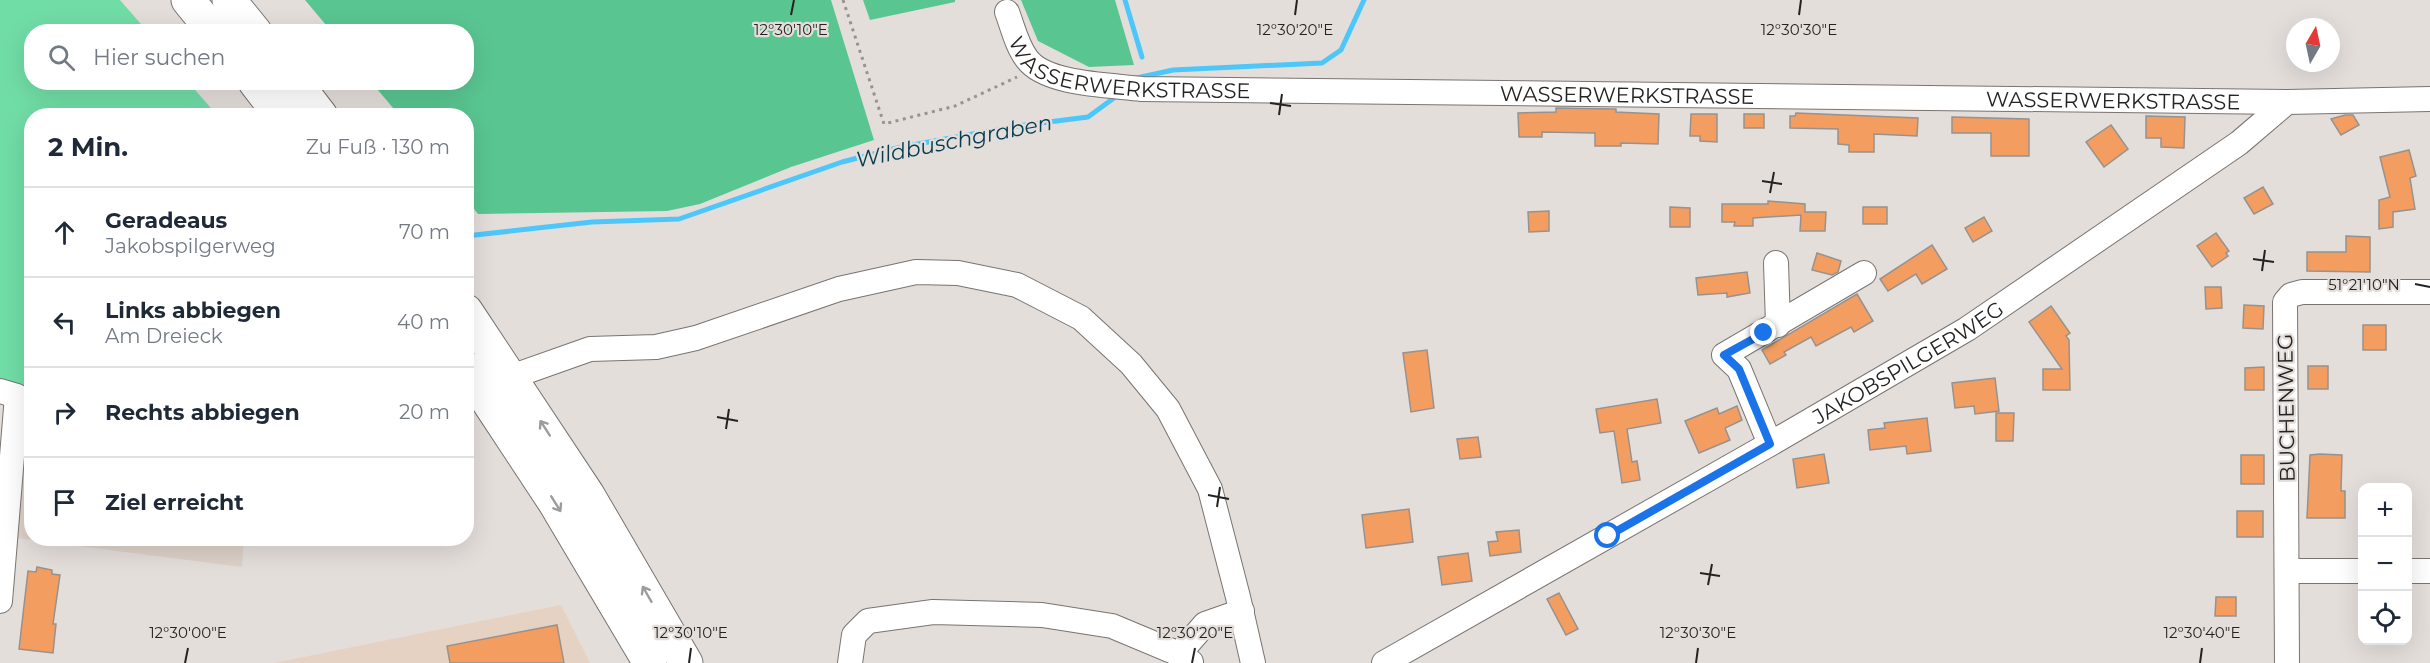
<!DOCTYPE html>
<html lang="de">
<head>
<meta charset="utf-8">
<style>
	:root { --surface:#fff; --page:#f2f2f3; --text:#1f2937; --muted:#747a83; --line:#e0e1e3 }
	body { margin:0; font-family:Montserrat,sans-serif; background:var(--page); color:var(--text) }
	.controls { position:absolute; right:18px; bottom:18px; display:grid; overflow:hidden; border-radius:12px; box-shadow:0 6px 24px #0002 }
	.controls button { width:54px; height:54px; display:grid; place-items:center; padding:0; border:0; border-bottom:2px solid var(--line); background:var(--surface); color:var(--text); font:30px sans-serif }
	.compass { position:absolute; left:2286px; top:18px; width:54px; height:54px; border-radius:50%; background:var(--surface); box-shadow:0 6px 24px #0002; rotate:9deg }
	.stop { position:absolute; width:18px; height:18px; margin:-14px; border:4px solid #1a73e8; border-radius:50%; background:#fff }
	.stop.end { background:#1a73e8; border-color:#fff; box-shadow:0 2px 6px #0008 }
	.list { margin:0; padding:0; list-style:none }
	h2 { display:flex; justify-content:space-between; align-items:center; height:78px; margin:0; padding:0 24px; font-size:26px }
	h2 small { font-size:20px; font-weight:400; color:var(--muted) }
	.list li { display:grid; grid-template-columns:39px 1fr auto; gap:18px; align-items:center; box-sizing:border-box; height:90px; padding:0 24px; border-top:2px solid var(--line) }
	.list b { display:block; font-size:22px; white-space:nowrap }
	.list p { margin:0; font-size:20px; white-space:nowrap; color:var(--muted) }
	.list em { font-size:20px; font-style:normal; color:var(--muted) }
	.icon { flex:none; width:33px; height:33px; fill:none; stroke:currentColor; stroke-width:2; stroke-linecap:round; stroke-linejoin:round }
	.map { position:relative; flex:none; width:2430px; height:663px; overflow:hidden }
	.search { position:absolute; background:var(--surface); box-shadow:0 6px 24px #0002; left:24px; top:24px; width:450px; height:66px; display:flex; align-items:center; gap:15px; box-sizing:border-box; padding:0 21px; border-radius:24px; color:var(--muted); font-size:22px }
	.panel { position:absolute; background:var(--surface); box-shadow:0 6px 24px #0002; left:24px; top:108px; width:450px; height:438px; border-radius:24px }
	.map>svg:first-child { display:block }
	.built { fill:#ddd1c9 }
	.industrial { fill:#e5d2c2 }
	.green { fill:#71dda6 }
	.forest { fill:#59c691 }
	.lines { fill:none; stroke-linecap:round; stroke-linejoin:round }
	.stream { stroke:#4dc7fa; stroke-width:5 }
	.building { fill:#f39d60; stroke:#97928f; stroke-width:1.5 }
	.minor-casing { stroke:#797471; stroke-width:26 }
	.highway-casing { stroke:#797471; stroke-width:35 }
	.path { stroke:#979391; stroke-width:3; stroke-dasharray:3 4.5; stroke-linecap:butt }
	.minor { stroke:#fff; stroke-width:24 }
	.highway { stroke:#fff; stroke-width:33 }
	.oneway { stroke:#9c9c9b }
	.route { stroke:#1a73e8; stroke-width:8 }
	.ticks { fill:none; stroke:#242321; stroke-width:2 }
	.labels { text-anchor:middle; dominant-baseline:central; stroke-width:4.5; stroke-linejoin:round; paint-order:stroke }
	.street-label { font-size:21px; fill:#242321; stroke:#e4dedb }
	.water-label { font-size:22px; font-style:italic; fill:#053c51; stroke:#e4dedb }
	.ticks-label { font-size:15px; text-anchor:middle; fill:#242321; stroke:#e4dedb; stroke-width:4.5; stroke-linejoin:round; paint-order:stroke }
</style>
</head>
<body>
<div class="map">
<svg width="2430" height="663" viewBox="0 0 2430 663">
	<rect width="100%" height="100%" fill="#e4dedb"/>
	<!-- built -->
	<polygon class="built" points="31,410 32,538 244,539 242,567 16,538"/>
	<!-- industrial -->
	<polygon class="industrial" points="561,605 590,663 274,663"/>
	<!-- green -->
	<polygon class="green" points="0,0 120,0 147,31 32,32 32,82 189,83 217,115 32,116 31,392 0,382"/>
	<!-- forest -->
	<g class="forest">
		<polygon points="305,0 831,0 874,140 791,167 700,204 667,211 478,214 467,200 466,116 399,115 372,83 466,82 466,32 331,31"/>
		<polygon points="863,0 955,0 955,2 870,20"/>
		<polygon points="1021,0 1115,0 1134,65 1089,67 1038,41"/>
	</g>
	<g class="lines">
		<!-- stream -->
		<g class="stream">
			<polyline points="1125,0 1142,57"/>
			<polyline points="1132,79 1173,70 1322,63 1341,50 1364,0"/>
			<polyline points="466,236 592,222 679,219 842,162 901,147 1017,126 1088,117 1118,95"/>
		</g>
	</g>
	<!-- building -->
	<g class="building">
		<polygon points="1556,108 1616,109 1616,112 1659,114 1658,144 1621,143 1621,146 1595,146 1595,133 1542,132 1542,137 1519,137 1518,113 1556,112"/>
		<polygon points="1796,113 1918,118 1917,136 1874,134 1874,152 1849,152 1849,145 1838,144 1838,129 1790,128 1790,116 1795,116"/>
		<polygon points="1691,114 1717,114 1717,142 1700,141 1700,136 1690,136"/>
		<rect x="1744" y="114" width="20" height="14"/>
		<polygon points="2345,115 2353,115 2359,125 2341,135 2331,119"/>
		<polygon points="2146,116 2185,117 2184,148 2161,147 2161,138 2146,138"/>
		<polygon points="1952,117 2029,119 2029,156 1991,156 1991,133 1952,133"/>
		<polygon points="2111,125 2128,149 2104,167 2086,142"/>
		<polygon points="2409,150 2416,176 2410,178 2415,209 2393,212 2393,227 2379,229 2379,200 2390,197 2380,157"/>
		<polygon points="2263,187 2273,204 2254,214 2244,198"/>
		<polygon points="1768,201 1805,204 1805,212 1826,212 1825,231 1800,231 1801,215 1753,218 1753,226 1734,226 1735,222 1722,222 1722,204 1768,204"/>
		<polygon points="1670,207 1690,208 1690,227 1670,227"/>
		<rect x="1863" y="207" width="24" height="17"/>
		<polygon points="1549,211 1549,231 1529,232 1528,212"/>
		<polygon points="1984,217 1992,231 1973,242 1965,228"/>
		<polygon points="2216,233 2229,251 2226,253 2228,256 2212,267 2197,246"/>
		<polygon points="2346,236 2370,237 2370,272 2307,271 2307,252 2346,252"/>
		<polygon points="1932,245 1947,269 1922,284 1916,274 1888,291 1880,279"/>
		<polygon points="1817,253 1841,261 1838,272 1832,275 1812,270"/>
		<polygon points="1747,272 1750,293 1727,297 1727,293 1698,295 1696,278"/>
		<polygon points="2205,287 2221,287 2222,308 2206,309"/>
		<polygon points="1857,294 1873,321 1854,332 1851,327 1816,346 1811,337 1784,352 1786,355 1770,364 1762,350"/>
		<polygon points="2244,305 2264,306 2263,329 2243,328"/>
		<polygon points="2051,306 2070,333 2066,336 2069,340 2070,390 2043,390 2043,369 2062,369 2029,322"/>
		<rect x="2363" y="325" width="23" height="25"/>
		<polygon points="1427,350 1434,408 1411,412 1403,353"/>
		<rect x="2308" y="366" width="20" height="23"/>
		<polygon points="2264,367 2264,390 2245,390 2245,368"/>
		<polygon points="1995,378 1999,411 1975,414 1974,406 1955,408 1952,383"/>
		<polygon points="1657,399 1661,423 1627,429 1632,462 1637,461 1640,480 1622,483 1614,431 1600,433 1596,409"/>
		<polygon points="1737,406 1742,420 1725,428 1730,440 1699,453 1685,421 1717,408 1719,414"/>
		<polygon points="1996,413 2014,413 2013,441 1996,441"/>
		<polygon points="1927,418 1931,451 1907,454 1906,446 1870,450 1868,430 1885,428 1884,423"/>
		<polygon points="1478,437 1481,457 1460,459 1457,439"/>
		<polygon points="1824,454 1829,483 1797,488 1793,459"/>
		<polygon points="2320,454 2342,455 2341,491 2345,491 2345,518 2307,518 2310,455"/>
		<rect x="2241" y="455" width="23" height="29"/>
		<polygon points="1409,509 1413,542 1366,548 1362,515"/>
		<rect x="2237" y="511" width="26" height="26"/>
		<polygon points="1519,530 1521,552 1490,556 1488,542 1498,541 1496,532"/>
		<polygon points="1468,553 1472,581 1442,585 1438,557"/>
		<polygon points="37,567 52,570 52,574 60,575 53,624 56,624 53,653 19,649 28,571 36,572"/>
		<polygon points="1559,593 1578,629 1566,635 1547,599"/>
		<polygon points="2216,597 2236,597 2236,616 2215,616"/>
		<polygon points="557,625 564,663 450,663 447,646"/>
	</g>
	<g class="lines">
		<defs>
			<g id="minor">
				<path id="s1" d="M1007,12C1013,28 1017,46 1027,59C1046,85 1112,85 1142,89L2287,102"/>
				<polyline points="1776,263 1778,325"/>
				<polyline points="511,377 590,349 656,347 696,338 839,289 916,272 958,273 1017,285 1081,318 1131,364 1168,409 1210,489 1238,597 1253,663"/>
				<polyline points="0,391 17,396 0,601"/>
				<polyline points="1770,444 1739,369 1724,355 1864,273"/>
				<polyline points="2287,571 2362,571"/>
				<polyline points="2408,571 2430,571"/>
				<polyline points="1191,662 1179,654 1205,624 1242,611"/>
				<polyline points="850,663 854,635 868,621 933,612 1042,615 1112,626 1179,654"/>
				<path id="s2" d="M1384,663L1770,444L1967,329L2239,143L2287,102L2430,99"/>
				<polyline points="2287,663 2285,302 2291,295 2302,292 2430,292"/>
			</g>
			<g id="highway">
				<polyline points="188,0 214,32"/>
				<polyline points="229,0 255,32"/>
				<polyline points="255,82 281,116"/>
				<polyline points="295,82 321,116"/>
				<polyline points="466,311 588,495 686,663"/>
				<polyline points="466,368 555,503 650,663"/>
			</g>
		</defs>
		<!-- minor casing -->
		<use href="#minor" class="minor-casing"/>
		<!-- highway casing -->
		<use href="#highway" class="highway-casing"/>
		<!-- path -->
		<polyline class="path" points="843,0 884,124 955,106 1017,77"/>
		<!-- minor -->
		<use href="#minor" class="minor"/>
		<!-- highway -->
		<use href="#highway" class="highway"/>
	</g>
	<!-- one-way arrows -->
	<defs><path id="oneway-shaft" d="M-6 0H5M1.5-3L5.5 0L1.5 3" fill="none" stroke-width="1.6" stroke-linecap="round" stroke-linejoin="round" transform="scale(1.5)"/></defs>
	<g class="oneway">
		<use href="#oneway-shaft" transform="translate(545 428) rotate(-123)"/>
		<use href="#oneway-shaft" transform="translate(556 504) rotate(58)"/>
		<use href="#oneway-shaft" transform="translate(647 594) rotate(-120)"/>
	</g>
	<g class="lines">
		<!-- route -->
		<polyline class="route" points="1608,536 1770,444 1739,369 1724,355 1764,333"/>
	</g>
	<!-- ticks -->
	<path class="ticks" d="M791,15L794,0M1295,15L1297,0M1799,15L1801,0M1270,103L1291,106M1279,115L1282,94M1762,181L1782,184M1770,193L1774,172M2253,259L2274,262M2262,271L2265,250M2415,284L2430,287M717,417L738,421M726,429L729,409M1208,495L1229,499M1217,507L1220,487M1700,573L1720,576M1708,585L1712,564M185,663L188,648M689,663L691,648M1192,663L1195,648M1696,663L1698,648M2200,663L2202,648"/>
	<g class="labels">
		<!-- street labels -->
		<g class="street-label">
			<text stroke="none"><textPath href="#s1" startOffset="154">WASSERWERKSTRASSE</textPath></text>
			<text stroke="none"><textPath href="#s1" startOffset="658">WASSERWERKSTRASSE</textPath></text>
			<text stroke="none"><textPath href="#s1" startOffset="1144">WASSERWERKSTRASSE</textPath></text>
			<text stroke="none"><textPath href="#s2" startOffset="604">JAKOBSPILGERWEG</textPath></text>
			<text transform="translate(2286 408) rotate(-91)">BUCHENWEG</text>
		</g>
		<!-- water labels -->
		<g class="water-label">
			<text transform="translate(954 141) rotate(-11)">Wildbuschgraben</text>
		</g>
	</g>
	<g class="ticks-label">
		<text x="791" y="35">12°30'10"E</text>
		<text x="1295" y="35">12°30'20"E</text>
		<text x="1799" y="35">12°30'30"E</text>
		<text x="2364" y="290">51°21'10"N</text>
		<text x="188" y="638">12°30'00"E</text>
		<text x="691" y="638">12°30'10"E</text>
		<text x="1195" y="638">12°30'20"E</text>
		<text x="1698" y="638">12°30'30"E</text>
		<text x="2202" y="638">12°30'40"E</text>
	</g>
</svg>
<div class="controls">
<button>+</button>
<button>−</button>
<button><svg class="icon" aria-label="locate" viewBox="0 0 24 24"><circle cx="12" cy="12" r="6"/><path d="M12 2v4M12 18v4M2 12h4M18 12h4"/></svg></button>
</div>
<svg class="compass" viewBox="-18 -18 36 36"><path d="M0-13l5 13h-10z" fill="#e53935"/><path d="M0 13l5-13h-10z" fill="#747a83"/></svg>
<div class="stop" style="left:1608px;top:536px"></div>
<div class="stop end" style="left:1764px;top:333px"></div>
<div class="search"><svg class="icon" aria-label="search" viewBox="0 0 24 24"><circle cx="10" cy="10" r="6"/><path d="M15 15l6 6"/></svg>Hier suchen</div>
<section class="panel">
<h2>2 Min.<small>Zu Fuß · 130 m</small></h2>
<ul class="list">
<li><svg class="icon" aria-label="ahead" viewBox="0 0 24 24"><path d="M12 20V5M6 11l6-6 6 6"/></svg><div><b>Geradeaus</b><p>Jakobspilgerweg</p></div><em>70 m</em></li>
<li><svg class="icon" aria-label="left" viewBox="0 0 24 24"><path d="M17 20v-9H6M10 6l-5 5 5 5"/></svg><div><b>Links abbiegen</b><p>Am Dreieck</p></div><em>40 m</em></li>
<li><svg class="icon" aria-label="right" viewBox="0 0 24 24"><path d="M7 20v-9h11M14 6l5 5-5 5"/></svg><div><b>Rechts abbiegen</b></div><em>20 m</em></li>
<li><svg class="icon" aria-label="arrive" viewBox="0 0 24 24"><path d="M6 21V4h12l-3 4 3 4H6"/></svg><div><b>Ziel erreicht</b></div></li>
</ul>
</section>
</div>
</body>
</html>
